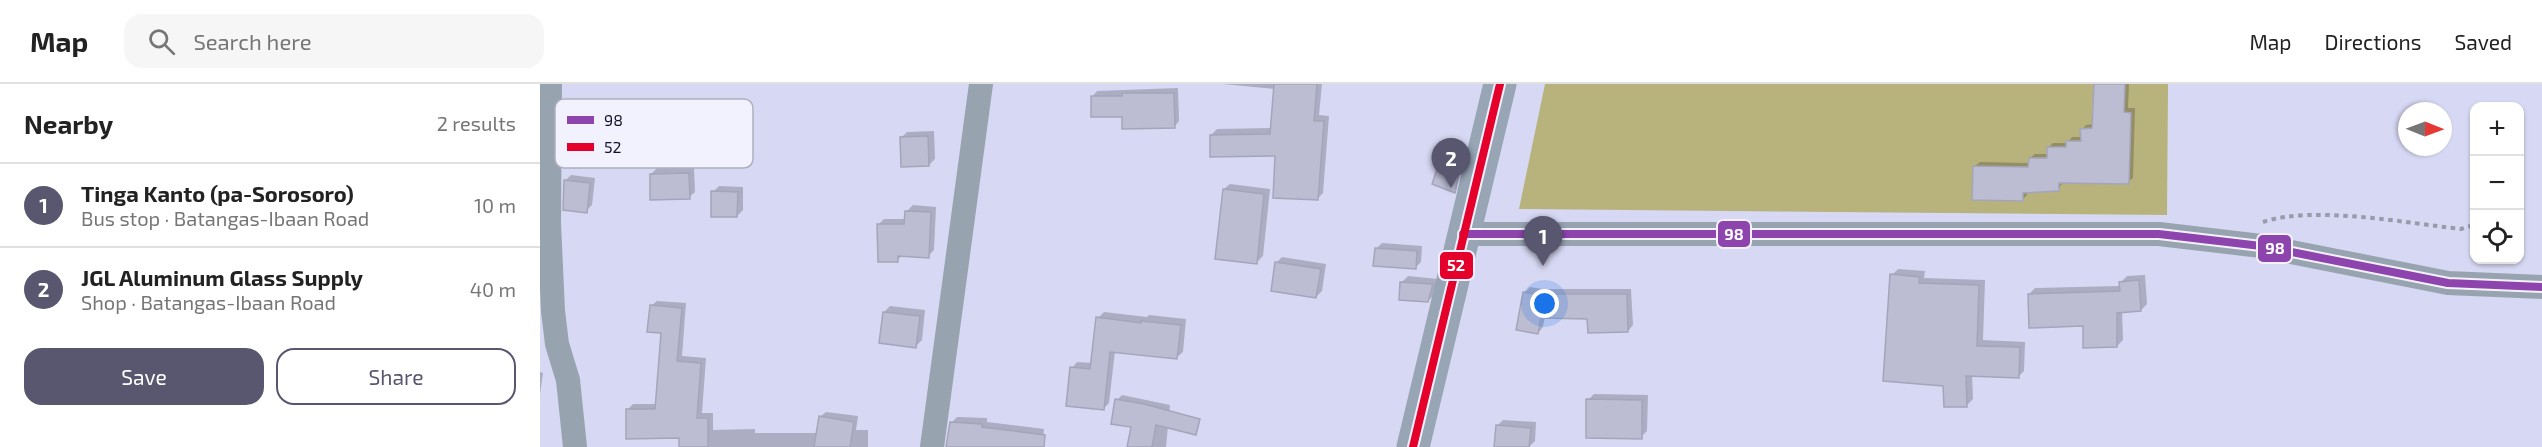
<!DOCTYPE html>
<html lang="en">
<head>
<meta charset="utf-8">
<style>
	:root { --surface:#fff; --page:#f6f6f6; --text:#222; --muted:#767676; --line:#e0e0e0; --accent:#58576f }
	body { margin:0; font-family:"Exo 2",sans-serif; background:var(--page); color:var(--text) }
	.controls { position:absolute; right:18px; top:18px; display:grid; overflow:hidden; border-radius:12px; box-shadow:0 2px 4px #0004 }
	.controls button { width:54px; height:54px; display:grid; place-items:center; padding:0; border:0; border-bottom:2px solid var(--line); background:var(--surface); color:var(--text); font:30px sans-serif }
	.compass { position:absolute; left:1858px; top:18px; width:54px; height:54px; border-radius:50%; background:var(--surface); box-shadow:0 2px 4px #0004; rotate:91deg }
	.you { position:absolute; left:1005px; top:220px; width:21px; height:21px; margin:-15px; border:4px solid #fff; border-radius:50%; background:#1a73e8; box-shadow:0 0 0 9px #1a73e833 }
	.badge { display:grid; place-items:center; width:39px; height:39px; border-radius:50%; background:var(--accent); color:#fff; font-size:20px; font-weight:700 }
	.pin { position:absolute; translate:-50% -50px; filter:drop-shadow(0 2px 3px #0008) }
	.pin::after { content:''; position:absolute; top:32px; width:21px; height:18px; background:inherit; clip-path:polygon(0 0,100% 0,50% 100%) }
	.list { margin:0; padding:0; list-style:none }
	h2 { display:flex; justify-content:space-between; align-items:center; height:78px; margin:0; padding:0 24px; font-size:26px }
	h2 small { font-size:20px; font-weight:400; color:var(--muted) }
	.list li { display:grid; grid-template-columns:39px 1fr auto; gap:18px; align-items:center; box-sizing:border-box; height:84px; padding:0 24px; border-top:2px solid var(--line) }
	.list b { display:block; font-size:22px; white-space:nowrap }
	.list p { margin:0; font-size:20px; white-space:nowrap; color:var(--muted) }
	.list em { font-size:20px; font-style:normal; color:var(--muted) }
	.actions { display:flex; gap:12px; padding:18px 24px }
	.actions a { flex:1; padding:14px 0; border:2px solid var(--accent); border-radius:18px; text-align:center; font-size:21px; color:var(--accent) }
	.actions .main { background:var(--accent); color:#fff }
	.icon { flex:none; width:33px; height:33px; fill:none; stroke:currentColor; stroke-width:2; stroke-linecap:round; stroke-linejoin:round }
	.map { position:relative; flex:none; width:2002px; height:363px; overflow:hidden }
	header { display:flex; align-items:center; gap:36px; box-sizing:border-box; height:84px; padding:0 30px; background:var(--surface); border-bottom:2px solid var(--line) }
	header strong { font-size:28px }
	nav { display:flex; gap:33px; margin-inline-start:auto; font-size:21px }
	.search { width:420px; height:54px; background:var(--page); display:flex; align-items:center; gap:15px; box-sizing:border-box; padding:0 21px; border-radius:18px; color:var(--muted); font-size:22px }
	main { display:flex }
	aside { flex:1; background:var(--surface) }
	.map>svg:first-child { display:block }
	.forest { fill:#b8b27c }
	.shadow { fill:#0003 }
	.building { fill:#bcbcd3; stroke:#a4a5bb; stroke-width:1.5 }
	.lines { fill:none; stroke-linecap:round; stroke-linejoin:round }
	.path { stroke:#969caa; stroke-width:4; stroke-dasharray:4.5 4.5; stroke-linecap:butt }
	.minor { stroke:#97a4b0; stroke-width:24 }
	.primary { stroke:#97a5b5; stroke-width:33 }
	.bus-1-casing { stroke:#f2f2ff; stroke-width:12 }
	.bus-2-casing { stroke:#f2f2ff; stroke-width:12 }
	.bus-1 { stroke:#8e44ad; stroke-width:8 }
	.bus-2 { stroke:#e4002b; stroke-width:8 }
	.key { fill:#f2f2ff; stroke:#afafbe; stroke-width:1.5 }
	.key-label { font-size:16px; fill:#131228 }
	.line-badge { stroke:#f2f2ff; stroke-width:2 }
	.badge-label { font-size:16px; text-anchor:middle; font-weight:bold; fill:#fff }
</style>
</head>
<body>
<header>
<strong>Map</strong>
<div class="search"><svg class="icon" aria-label="search" viewBox="0 0 24 24"><circle cx="10" cy="10" r="6"/><path d="M15 15l6 6"/></svg>Search here</div>
<nav><a>Map</a><a>Directions</a><a>Saved</a></nav>
</header>
<main>
<aside>
<h2>Nearby<small>2 results</small></h2>
<ul class="list">
<li><span class="badge">1</span><div><b>Tinga Kanto (pa-Sorosoro)</b><p>Bus stop · Batangas-Ibaan Road</p></div><em>10 m</em></li>
<li><span class="badge">2</span><div><b>JGL Aluminum Glass Supply</b><p>Shop · Batangas-Ibaan Road</p></div><em>40 m</em></li>
</ul>
<div class="actions"><a class="main">Save</a><a>Share</a></div>
</aside>
<div class="map">
<svg width="2002" height="363" viewBox="0 0 2002 363">
	<rect width="100%" height="100%" fill="#d7d8f3"/>
	<!-- forest -->
	<polygon class="forest" points="1005,0 1628,0 1627,131 979,125"/>
	<!-- shadow -->
	<g class="shadow">
		<polygon points="683,0 782,0 779,31 789,32 783,109 777,115 737,70 671,51 677,45 732,44 735,5"/>
		<polygon points="1555,0 1589,0 1588,24 1595,24 1593,94 1588,98 1523,98 1518,106 1487,107 1487,111 1482,116 1435,82 1440,78 1490,79 1490,74 1495,70 1509,70 1509,63 1513,59 1527,59 1532,53 1542,53 1542,46 1546,41 1554,40"/>
		<polygon points="638,4 639,37 634,43 552,13 557,7"/>
		<polygon points="394,47 395,75 389,81 361,54 367,48"/>
		<polygon points="902,80 921,87 914,107 899,83"/>
		<polygon points="154,83 155,108 149,113 111,90 117,84"/>
		<polygon points="31,91 55,94 52,121 46,127 25,97"/>
		<polygon points="690,100 730,105 723,172 717,178 684,105"/>
		<polygon points="179,102 203,103 203,126 197,132 173,108"/>
		<polygon points="373,121 396,123 394,166 388,172 363,171 357,176 338,141 344,135 366,135 367,127"/>
		<polygon points="842,159 882,162 881,178 875,184 836,165"/>
		<polygon points="742,173 786,180 782,207 776,213 736,179"/>
		<polygon points="1358,185 1385,187 1384,194 1445,196 1443,256 1485,258 1484,287 1478,293 1432,291 1433,315 1427,321 1405,301 1352,191"/>
		<polygon points="1605,191 1607,220 1601,226 1582,227 1583,256 1577,262 1489,210 1495,204 1581,202 1581,198 1587,192"/>
		<polygon points="868,192 898,195 894,211 888,217 862,198"/>
		<polygon points="990,203 1002,205 1091,205 1093,241 1088,247 1049,233 1005,232 1003,243 998,249 985,208"/>
		<polygon points="117,217 146,219 142,272 166,274 162,329 173,329 173,346 215,345 215,349 278,349 280,333 286,328 318,332 316,346 328,346 328,363 140,363 140,352 87,326 93,320 117,320 123,248 111,222"/>
		<polygon points="350,222 385,226 382,256 376,262 344,228"/>
		<polygon points="564,228 607,233 609,231 646,235 643,268 637,273 575,267 569,319 563,325 532,284 537,278 552,279 558,234"/>
		<polygon points="0,288 3,289 0,310"/>
		<polygon points="1054,310 1108,311 1107,347 1101,353 1048,316"/>
		<polygon points="582,311 630,321 626,363 588,363 593,342 577,316"/>
		<polygon points="417,333 447,334 447,338 504,345 502,363 409,363 411,339"/>
		<polygon points="963,336 996,338 995,357 989,363 957,342"/>
	</g>
	<!-- building -->
	<g class="building">
		<polygon points="734,0 777,0 774,37 784,37 778,116 733,114 735,72 670,73 670,51 730,50"/>
		<polygon points="1554,0 1585,0 1584,28 1591,29 1589,100 1519,99 1519,107 1483,109 1483,117 1432,116 1433,82 1488,83 1489,74 1507,74 1507,63 1526,63 1526,57 1541,57 1540,45 1552,44"/>
		<polygon points="582,9 634,9 635,44 582,45 582,33 551,33 551,12 582,12"/>
		<polygon points="388,52 389,82 361,83 360,53"/>
		<polygon points="898,82 919,90 915,109 892,100"/>
		<polygon points="149,89 150,115 110,116 110,90"/>
		<polygon points="24,96 50,99 47,129 23,126"/>
		<polygon points="683,105 724,110 717,180 675,175"/>
		<polygon points="171,107 198,108 197,133 171,133"/>
		<polygon points="365,127 391,128 389,174 358,172 358,178 338,178 337,140 364,140"/>
		<polygon points="835,164 877,167 876,185 833,182"/>
		<polygon points="735,178 781,185 776,214 731,207"/>
		<polygon points="1350,190 1380,193 1379,199 1439,201 1437,262 1480,263 1479,294 1426,292 1427,323 1404,323 1403,302 1343,297"/>
		<polygon points="1599,196 1601,227 1577,229 1577,263 1543,264 1543,242 1489,244 1488,210 1580,207 1579,198"/>
		<polygon points="860,198 893,200 888,218 859,216"/>
		<polygon points="983,208 995,210 1087,210 1088,248 1048,249 1047,235 1001,234 998,250 976,246"/>
		<polygon points="110,221 142,224 137,277 161,279 157,334 168,334 168,363 139,363 139,354 86,355 86,325 115,325 121,249 107,248"/>
		<polygon points="343,228 380,232 376,264 339,259"/>
		<polygon points="556,233 601,239 601,237 641,241 637,275 570,268 564,326 526,322 530,283 550,285"/>
		<polygon points="575,315 604,320 660,335 656,351 616,341 612,363 587,363 591,343 571,340"/>
		<polygon points="1046,315 1102,316 1102,355 1046,354"/>
		<polygon points="279,332 314,338 310,363 274,363"/>
		<polygon points="410,338 442,340 442,343 505,351 504,363 406,363"/>
		<polygon points="956,341 991,344 989,363 954,363"/>
	</g>
	<g class="lines">
		<!-- path -->
		<path class="path" d="M1723,138C1773,121 1866,139 1921,145L1934,141"/>
		<!-- minor -->
		<g class="minor">
			<polyline points="10,0 9,139 13,227 17,260 28,296 35,363"/>
			<polyline points="923,150 1619,150 1721,162 1908,199 2002,203"/>
			<polyline points="392,363 441,0"/>
		</g>
		<!-- primary -->
		<polyline class="primary" points="873,363 960,0"/>
		<defs>
			<polyline id="bus-1" points="923,150 1619,150 1721,162 1908,199 2002,203"/>
			<polyline id="bus-2" points="873,363 960,0"/>
		</defs>
		<!-- bus-1 casing -->
		<use href="#bus-1" class="bus-1-casing"/>
		<!-- bus-2 casing -->
		<use href="#bus-2" class="bus-2-casing"/>
		<!-- bus-1 -->
		<use href="#bus-1" class="bus-1"/>
		<!-- bus-2 -->
		<use href="#bus-2" class="bus-2"/>
	</g>
	<!-- legend -->
	<rect x="15" y="15" width="198" height="69" rx="9" class="key"/>
	<rect x="27" y="32" width="27" height="8" fill="#8e44ad"/>
	<rect x="27" y="59" width="27" height="8" fill="#e4002b"/>
	<g class="key-label">
		<text x="64" y="42">98</text>
		<text x="64" y="69">52</text>
	</g>
	<g class="line-badge">
		<rect x="1177" y="136" width="34" height="28" rx="6" fill="#8e44ad"/>
		<rect x="1717" y="150" width="35" height="29" rx="6" fill="#8e44ad"/>
		<rect x="899" y="167" width="35" height="29" rx="6" fill="#e4002b"/>
	</g>
	<g class="badge-label">
		<text x="1194" y="156">98</text>
		<text x="1735" y="170">98</text>
		<text x="916" y="187">52</text>
	</g>
</svg>
<div class="controls">
<button>+</button>
<button>−</button>
<button><svg class="icon" aria-label="locate" viewBox="0 0 24 24"><circle cx="12" cy="12" r="6"/><path d="M12 2v4M12 18v4M2 12h4M18 12h4"/></svg></button>
</div>
<svg class="compass" viewBox="-18 -18 36 36"><path d="M0-13l5 13h-10z" fill="#e53935"/><path d="M0 13l5-13h-10z" fill="#767676"/></svg>
<div class="you"></div>
<div class="pin badge" style="left:1003px;top:182px">1</div>
<div class="pin badge" style="left:911px;top:104px">2</div>
</div>
</main>
</body>
</html>
